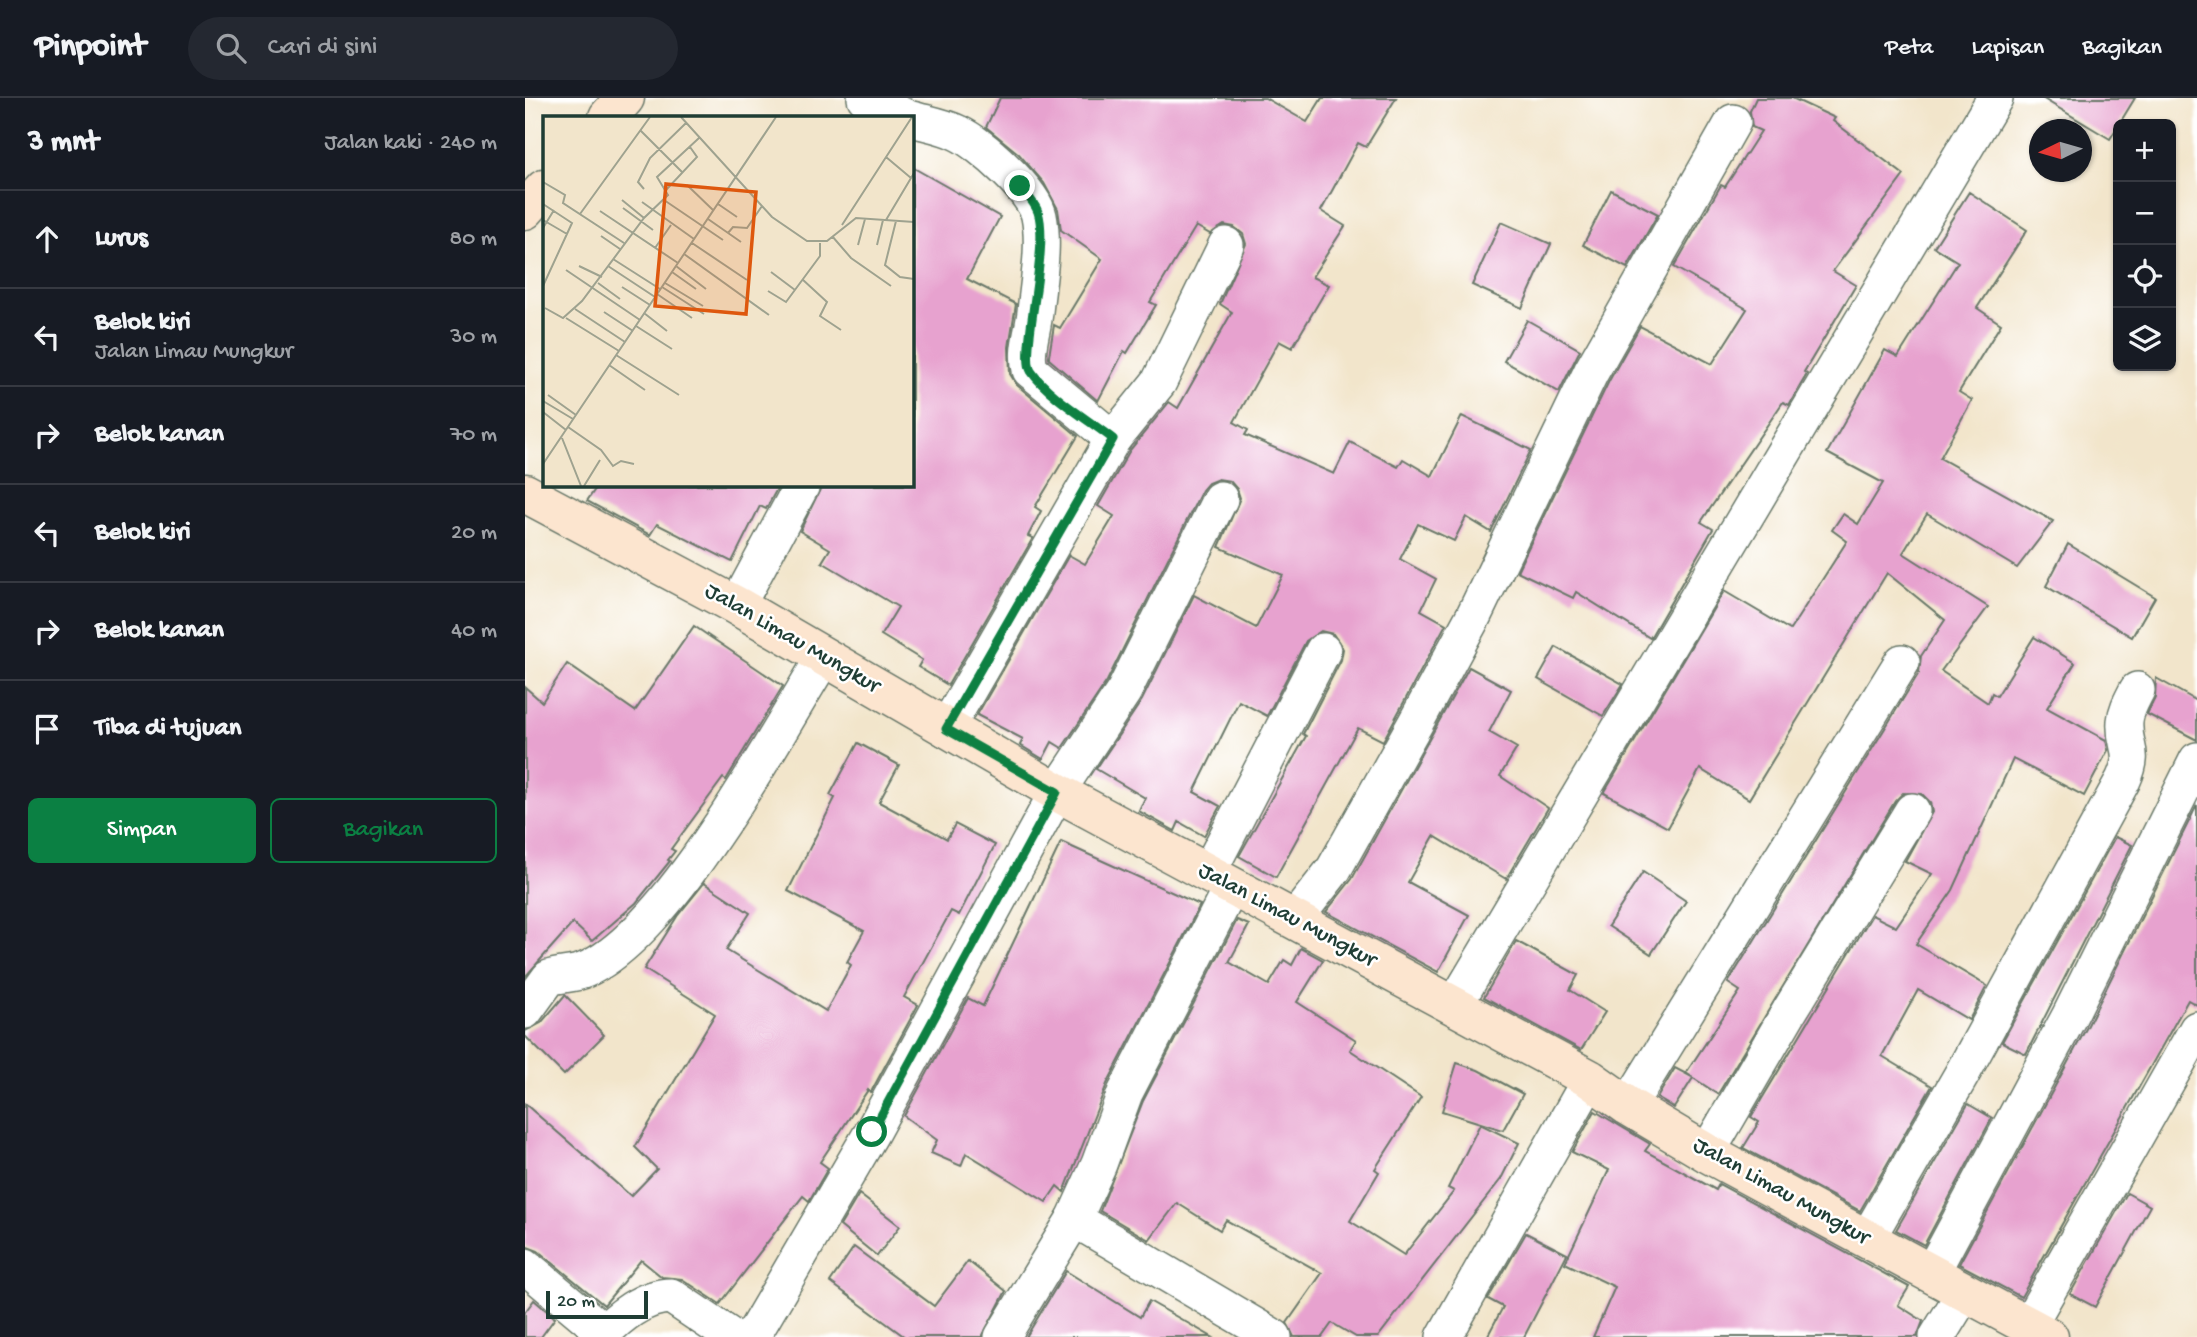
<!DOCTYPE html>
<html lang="id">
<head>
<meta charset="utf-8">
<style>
	:root { --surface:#171b24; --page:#242831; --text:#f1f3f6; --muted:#9ea1a6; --line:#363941; --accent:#0b8043 }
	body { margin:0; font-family:"Gochi Hand",sans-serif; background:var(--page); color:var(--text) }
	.controls { position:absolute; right:21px; top:21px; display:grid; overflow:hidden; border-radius:10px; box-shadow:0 2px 5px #0004 }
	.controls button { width:63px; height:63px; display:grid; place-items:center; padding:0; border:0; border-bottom:2px solid var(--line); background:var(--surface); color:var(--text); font:35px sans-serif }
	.compass { position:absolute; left:1504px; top:21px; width:63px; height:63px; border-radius:50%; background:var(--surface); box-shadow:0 2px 5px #0004; rotate:265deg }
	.scale { position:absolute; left:21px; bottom:18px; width:102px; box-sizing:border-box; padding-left:7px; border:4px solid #1f3d34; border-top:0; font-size:19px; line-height:24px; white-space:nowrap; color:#1f3d34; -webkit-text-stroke:5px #fff; paint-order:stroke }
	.stop { position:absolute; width:21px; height:21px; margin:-16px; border:5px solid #0b8043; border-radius:50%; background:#fff }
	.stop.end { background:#0b8043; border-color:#fff; box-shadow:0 2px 7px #0008 }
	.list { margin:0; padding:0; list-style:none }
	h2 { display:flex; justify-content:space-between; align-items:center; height:91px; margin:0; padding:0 28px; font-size:30px }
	h2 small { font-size:23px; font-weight:400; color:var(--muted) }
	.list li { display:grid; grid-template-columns:46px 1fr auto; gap:21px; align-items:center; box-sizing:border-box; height:98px; padding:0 28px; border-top:2px solid var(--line) }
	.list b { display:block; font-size:26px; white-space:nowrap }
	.list p { margin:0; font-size:23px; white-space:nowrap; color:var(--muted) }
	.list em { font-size:23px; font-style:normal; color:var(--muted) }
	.actions { display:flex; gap:14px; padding:21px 28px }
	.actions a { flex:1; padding:16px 0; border:2px solid var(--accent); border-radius:10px; text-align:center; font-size:24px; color:var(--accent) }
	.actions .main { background:var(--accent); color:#fff }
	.icon { flex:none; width:38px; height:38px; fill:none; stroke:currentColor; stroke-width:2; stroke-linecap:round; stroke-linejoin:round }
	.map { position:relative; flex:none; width:1672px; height:1239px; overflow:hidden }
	header { display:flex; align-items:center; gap:42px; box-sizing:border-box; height:98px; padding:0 35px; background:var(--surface); border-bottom:2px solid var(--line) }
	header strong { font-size:33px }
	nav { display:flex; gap:38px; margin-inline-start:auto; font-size:24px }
	.search { width:490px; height:63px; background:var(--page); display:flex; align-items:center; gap:18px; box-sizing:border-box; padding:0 24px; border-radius:38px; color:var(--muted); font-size:26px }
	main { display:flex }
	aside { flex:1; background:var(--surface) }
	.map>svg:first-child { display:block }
	.building { fill:#e7a2cf }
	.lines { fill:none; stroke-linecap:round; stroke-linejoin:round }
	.street-casing { stroke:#697869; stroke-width:38 }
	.secondary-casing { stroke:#697869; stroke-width:41 }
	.street { stroke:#fff; stroke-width:35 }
	.secondary { stroke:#fce5cf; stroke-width:38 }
	.route { stroke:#0b8043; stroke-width:9 }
	.labels { text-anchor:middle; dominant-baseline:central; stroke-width:5; stroke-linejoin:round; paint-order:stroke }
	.street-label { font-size:23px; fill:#1f3d34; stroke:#fff }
	.inset-road { fill:none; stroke:#9ea28f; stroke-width:2 }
	.view { fill:#de580e; fill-opacity:0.15; stroke:#de580e; stroke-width:3.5 }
	.inset-edge { fill:none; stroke:#1f3d34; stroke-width:3.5 }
</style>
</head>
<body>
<header>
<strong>Pinpoint</strong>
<div class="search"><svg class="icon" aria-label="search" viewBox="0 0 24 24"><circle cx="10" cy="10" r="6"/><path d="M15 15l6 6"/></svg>Cari di sini</div>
<nav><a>Peta</a><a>Lapisan</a><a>Bagikan</a></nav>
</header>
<main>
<aside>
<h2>3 mnt<small>Jalan kaki · 240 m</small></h2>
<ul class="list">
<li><svg class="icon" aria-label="ahead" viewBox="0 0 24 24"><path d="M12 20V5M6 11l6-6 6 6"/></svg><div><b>Lurus</b></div><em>80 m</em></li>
<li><svg class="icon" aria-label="left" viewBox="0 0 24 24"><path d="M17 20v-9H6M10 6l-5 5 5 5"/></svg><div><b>Belok kiri</b><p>Jalan Limau Mungkur</p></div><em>30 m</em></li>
<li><svg class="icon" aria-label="right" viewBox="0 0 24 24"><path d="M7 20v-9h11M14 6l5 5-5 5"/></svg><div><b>Belok kanan</b></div><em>70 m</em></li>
<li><svg class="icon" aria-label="left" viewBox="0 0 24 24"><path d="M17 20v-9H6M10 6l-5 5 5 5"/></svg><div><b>Belok kiri</b></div><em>20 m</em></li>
<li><svg class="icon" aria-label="right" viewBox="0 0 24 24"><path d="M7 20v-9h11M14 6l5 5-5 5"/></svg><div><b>Belok kanan</b></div><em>40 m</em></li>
<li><svg class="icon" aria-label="arrive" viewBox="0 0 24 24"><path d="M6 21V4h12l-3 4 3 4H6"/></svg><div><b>Tiba di tujuan</b></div></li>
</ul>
<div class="actions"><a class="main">Simpan</a><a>Bagikan</a></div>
</aside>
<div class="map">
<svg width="1672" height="1239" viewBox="0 0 1672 1239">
	<rect width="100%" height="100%" fill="#fff"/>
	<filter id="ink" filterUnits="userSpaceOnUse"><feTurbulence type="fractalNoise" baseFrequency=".0143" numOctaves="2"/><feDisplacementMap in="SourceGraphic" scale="14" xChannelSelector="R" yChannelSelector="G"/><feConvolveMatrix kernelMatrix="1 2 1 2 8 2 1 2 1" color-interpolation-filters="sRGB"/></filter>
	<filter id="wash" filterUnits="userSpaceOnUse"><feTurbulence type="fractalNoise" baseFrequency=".00686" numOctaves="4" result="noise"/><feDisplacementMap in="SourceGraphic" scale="28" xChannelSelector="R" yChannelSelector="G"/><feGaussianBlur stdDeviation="1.57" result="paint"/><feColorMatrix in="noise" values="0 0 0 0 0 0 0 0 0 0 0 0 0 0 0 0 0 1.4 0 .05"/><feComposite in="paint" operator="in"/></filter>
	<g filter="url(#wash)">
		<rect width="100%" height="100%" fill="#f2e5cb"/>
		<g id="blocks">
			<!-- building -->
			<g class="building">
				<polygon points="475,0 740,0 782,24 797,0 871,0 841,49 833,45 796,113 820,128 787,179 804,187 767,250 754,243 709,324 723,332 720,337 809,376 825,344 873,369 878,361 907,378 937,318 1006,352 966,434 941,419 929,443 893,426 875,461 911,481 896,512 921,526 858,643 833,630 751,779 714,758 781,638 778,636 816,562 818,551 808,536 796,533 781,543 742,618 714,603 669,694 695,708 679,738 654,724 650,733 614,713 620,700 571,671 617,602 669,497 731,530 758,477 694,449 715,400 712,391 705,383 693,381 683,385 677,392 582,583 537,650 527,644 518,661 495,647 498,641 452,617 544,457 560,466 589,418 573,408 605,352 644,304 653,310 707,214 695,206 721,146 718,136 709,129 699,127 685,136 671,128 625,204 631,207 602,255 599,253 573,303 524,261 524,258 529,227 535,230 577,161 536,132 533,111 519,85 494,56 461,29"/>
				<polygon points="1231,0 1267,0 1310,20 1308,23 1379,77 1308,173 1331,187 1279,274 1282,276 1264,307 1258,304 1176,424 1188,431 1125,540 1051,494 1048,500 992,473 1084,283 1115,228 1187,266 1222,211 1149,169 1196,87 1200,89 1236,33 1227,29 1225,13"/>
				<polygon points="1517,0 1610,0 1585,41"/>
				<polygon points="387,69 475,119 442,181 491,206 484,249 485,276 492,287 553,338 510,409 516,413 503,438 508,440 423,587 393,569 397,562 356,537 373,509 297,464 305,451 275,433 297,387 387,387"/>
				<polygon points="1086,92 1133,116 1102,170 1058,147"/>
				<polygon points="1444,94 1502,132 1452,210 1476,226 1434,294 1447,302 1415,360 1528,423 1492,470 1402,416 1378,455 1463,509 1416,573 1463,605 1467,595 1472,598 1509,539 1550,565 1522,610 1581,642 1583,652 1559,698 1488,661 1428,792 1391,846 1462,888 1444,922 1393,892 1357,958 1407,988 1335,1113 1218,1050 1234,1024 1226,1019 1347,817 1371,829 1407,776 1380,763 1407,714 1405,704 1397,696 1378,695 1370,703 1193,996 1168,980 1149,1010 1132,1000 1150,970 1167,979 1161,975 1215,893 1203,885 1394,575 1396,558 1420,522 1362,475 1224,701 1175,671 1143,730 1079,695 1199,493 1265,532 1322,443 1307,432 1318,416 1333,426 1358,385 1302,355 1360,252 1373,259 1433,164 1409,149"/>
				<polygon points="976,124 1026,146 997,210 947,187"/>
				<polygon points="1002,222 1055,252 1034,294 979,263"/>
				<polygon points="73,387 254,387 241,411 235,408 207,464 132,426 125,437 62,403"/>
				<polygon points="1543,446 1630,499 1607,539 1521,488"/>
				<polygon points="169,528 258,588 201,682 198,680 146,751 150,753 143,762 145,763 111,805 67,843 48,825 0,879 0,589 17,604 42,566 110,613"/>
				<polygon points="1031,549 1098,586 1078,618 1013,581"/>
				<polygon points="944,569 986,592 964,634 992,650 975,678 1023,710 981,781 909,738 883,784 944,817 913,874 801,814 827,781"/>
				<polygon points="1631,580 1672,603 1672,642 1622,616 1630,600"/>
				<polygon points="333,645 374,667 354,704 422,741 430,726 470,747 434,817 426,813 379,899 393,907 346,994 343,992 295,1064 303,1070 284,1103 278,1098 195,1206 157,1181 137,1179 116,1162 79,1207 13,1153 0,1148 0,1006 106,1098 132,1071 110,1049 190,916 119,871 153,817 179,785 225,815 201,852 301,913 326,867 322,864 339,833 263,793 310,700 305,697"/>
				<polygon points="1672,707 1672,907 1663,902 1496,1199 1434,1166 1563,927"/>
				<polygon points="1590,739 1607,747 1501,956 1477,944"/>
				<polygon points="536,744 675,807 582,986 539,1094 532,1088 521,1104 441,1055 436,1068 406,1055 412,1042 379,1018 443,900 458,908"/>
				<polygon points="1118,774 1161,803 1126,856 1083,828"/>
				<polygon points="712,822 724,827 704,864 744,887 759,862 767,867 776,850 798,862 772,904 831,942 825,952 896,999 850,1071 854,1074 825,1123 879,1157 929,1093 923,1090 955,1026 994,1045 976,1081 853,1239 831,1239 807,1225 797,1239 769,1239 762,1225 797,1175 701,1122 695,1132 652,1105 624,1142 575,1113 618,1003"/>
				<polygon points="991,843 1053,877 1045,892 1080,914 1056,952 959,899"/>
				<polygon points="40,897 79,937 39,977 0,938 0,933 16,925"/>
				<polygon points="932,965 953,972 998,996 978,1032 917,1013"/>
				<polygon points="1443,1006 1467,1020 1399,1147 1371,1132"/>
				<polygon points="1070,1013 1125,1046 1120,1053 1191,1092 1194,1086 1384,1189 1373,1207 1398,1223 1392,1239 1068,1239 1090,1189 1040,1165 1084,1072 1047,1054"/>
				<polygon points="1602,1095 1625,1108 1570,1209 1545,1196"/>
				<polygon points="334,1096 375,1128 352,1158 315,1128"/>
				<polygon points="1001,1135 1042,1156 999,1239 962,1239 978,1209 963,1201"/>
				<polygon points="329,1149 409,1208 443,1163 481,1193 457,1239 380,1239 305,1184"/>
				<polygon points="541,1173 615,1219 624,1203 687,1239 501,1239"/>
				<polygon points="9,1202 30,1220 16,1239 0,1239 0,1214"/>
			</g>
		</g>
	</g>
	<g filter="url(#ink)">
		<use href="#blocks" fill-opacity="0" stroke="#697869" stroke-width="2"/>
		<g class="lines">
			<defs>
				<g id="street">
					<polyline points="340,0 381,19"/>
					<path d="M387,21C401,25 419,28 433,35C456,46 509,93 514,118C520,148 513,183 510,214C508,234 500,252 505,272L588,341"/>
					<polyline points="212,508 277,387"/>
					<polyline points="421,631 588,341 634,284 701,147"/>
					<polyline points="683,775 798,553"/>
					<polyline points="769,822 809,771 890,626 949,517 1066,274 1208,24"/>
					<polyline points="929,908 1470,0"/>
					<path d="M0,913L24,880C35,876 49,877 60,872C145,835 248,641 299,559"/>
					<polyline points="1103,1008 1377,564"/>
					<polyline points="1182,1055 1264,914 1387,713"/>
					<polyline points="549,1121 749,1239"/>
					<path d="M1342,1141L1437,976L1598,682C1612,651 1598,651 1600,623C1601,612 1607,602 1612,592"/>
					<polyline points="0,1168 79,1234"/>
					<polyline points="1406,1176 1545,917 1672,662"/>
					<polyline points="1503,1228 1672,931"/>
					<path d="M75,1239C93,1219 119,1198 146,1198L207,1239"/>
					<polyline points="227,1239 347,1034 532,694 599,593 695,401"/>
					<polyline points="477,1239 549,1121 574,1066 600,995 707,788"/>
					<polyline points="919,1239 1065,981"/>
					<polyline points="1412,1239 1439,1195"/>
				</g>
				<g id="secondary">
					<polyline points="83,19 100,0"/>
					<polyline points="0,112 19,91"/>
					<polyline points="0,395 212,508 532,694 1065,981 1103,1008 1182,1055 1524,1239"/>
				</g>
			</defs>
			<!-- street casing -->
			<use href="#street" class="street-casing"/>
			<!-- secondary casing -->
			<use href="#secondary" class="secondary-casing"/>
			<!-- street -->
			<use href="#street" class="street"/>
			<!-- secondary -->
			<use href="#secondary" class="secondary"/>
		</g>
	</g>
	<g class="lines" filter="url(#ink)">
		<!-- route -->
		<path class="route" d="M347,1034L532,694L421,631L588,341C565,323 522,297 506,273C495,255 525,150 513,114C510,105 501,96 495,88"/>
	</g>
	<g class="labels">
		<!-- street labels -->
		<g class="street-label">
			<text transform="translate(267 541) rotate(30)">Jalan Limau Mungkur</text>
			<text transform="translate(762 818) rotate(28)">Jalan Limau Mungkur</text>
			<text transform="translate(1256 1094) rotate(29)">Jalan Limau Mungkur</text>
		</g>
	</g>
	<!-- overview -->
	<g transform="translate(18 18)">
		<rect width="371" height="371" fill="#f2e5cb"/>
		<path class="inset-road" d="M138,1L229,101L264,125H284L313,102L371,106M97,14L139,56M343,41L368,62M0,66L22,79L20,87L81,127M144,69L171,95M101,73L95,66L107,42L143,7M123,74L154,41L147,31M79,84L101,102M121,84L180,124M99,86L151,123M0,88L29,107L0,170M175,88L194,101M80,92L110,114M57,95L135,147M37,98L107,1M165,103L198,126M0,104L24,118M343,104L371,57M353,105L342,149L357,161L371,163M299,109L369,1M0,112L11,94M185,117L190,111L204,112L219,90M58,120L77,133M289,120L308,142L348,170M149,127L204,164M315,129L322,103M334,129L340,104M112,132L128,109M141,138L226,199M70,143L117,173M36,150L59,161M65,150L112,181M133,150L163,173M23,154L97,204M129,156L153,173M228,156L252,174M259,163L284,186L277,200L298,214M55,167L77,183M122,167L160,190M79,171L107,189M119,171L161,198M225,175L243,186L277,140V127M114,178L149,202M2,192L20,202L39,185L101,102L125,79L114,61L156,22M32,193L82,226M61,196L90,215M101,197L124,215M23,202L76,235M93,210L129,233M73,239L136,279M66,249L102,274M5,279L33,299M0,285L30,303M0,296L23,314M25,311L58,334L70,350L78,345L91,348M19,322L38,370M0,348L233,1M41,370L57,344"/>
		<path class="view" d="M123,68L213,76L203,198L112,190Z"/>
		<rect width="371" height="371" class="inset-edge"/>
	</g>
</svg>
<div class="controls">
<button>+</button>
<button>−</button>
<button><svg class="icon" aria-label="locate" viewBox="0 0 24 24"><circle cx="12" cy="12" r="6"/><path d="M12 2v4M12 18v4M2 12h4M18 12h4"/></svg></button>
<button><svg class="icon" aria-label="layers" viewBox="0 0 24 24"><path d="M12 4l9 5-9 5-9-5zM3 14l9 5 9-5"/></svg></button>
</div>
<svg class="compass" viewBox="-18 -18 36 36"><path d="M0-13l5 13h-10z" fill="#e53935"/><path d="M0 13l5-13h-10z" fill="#9ea1a6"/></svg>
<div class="scale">20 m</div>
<div class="stop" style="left:347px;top:1034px"></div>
<div class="stop end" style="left:495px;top:88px"></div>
</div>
</main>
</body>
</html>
